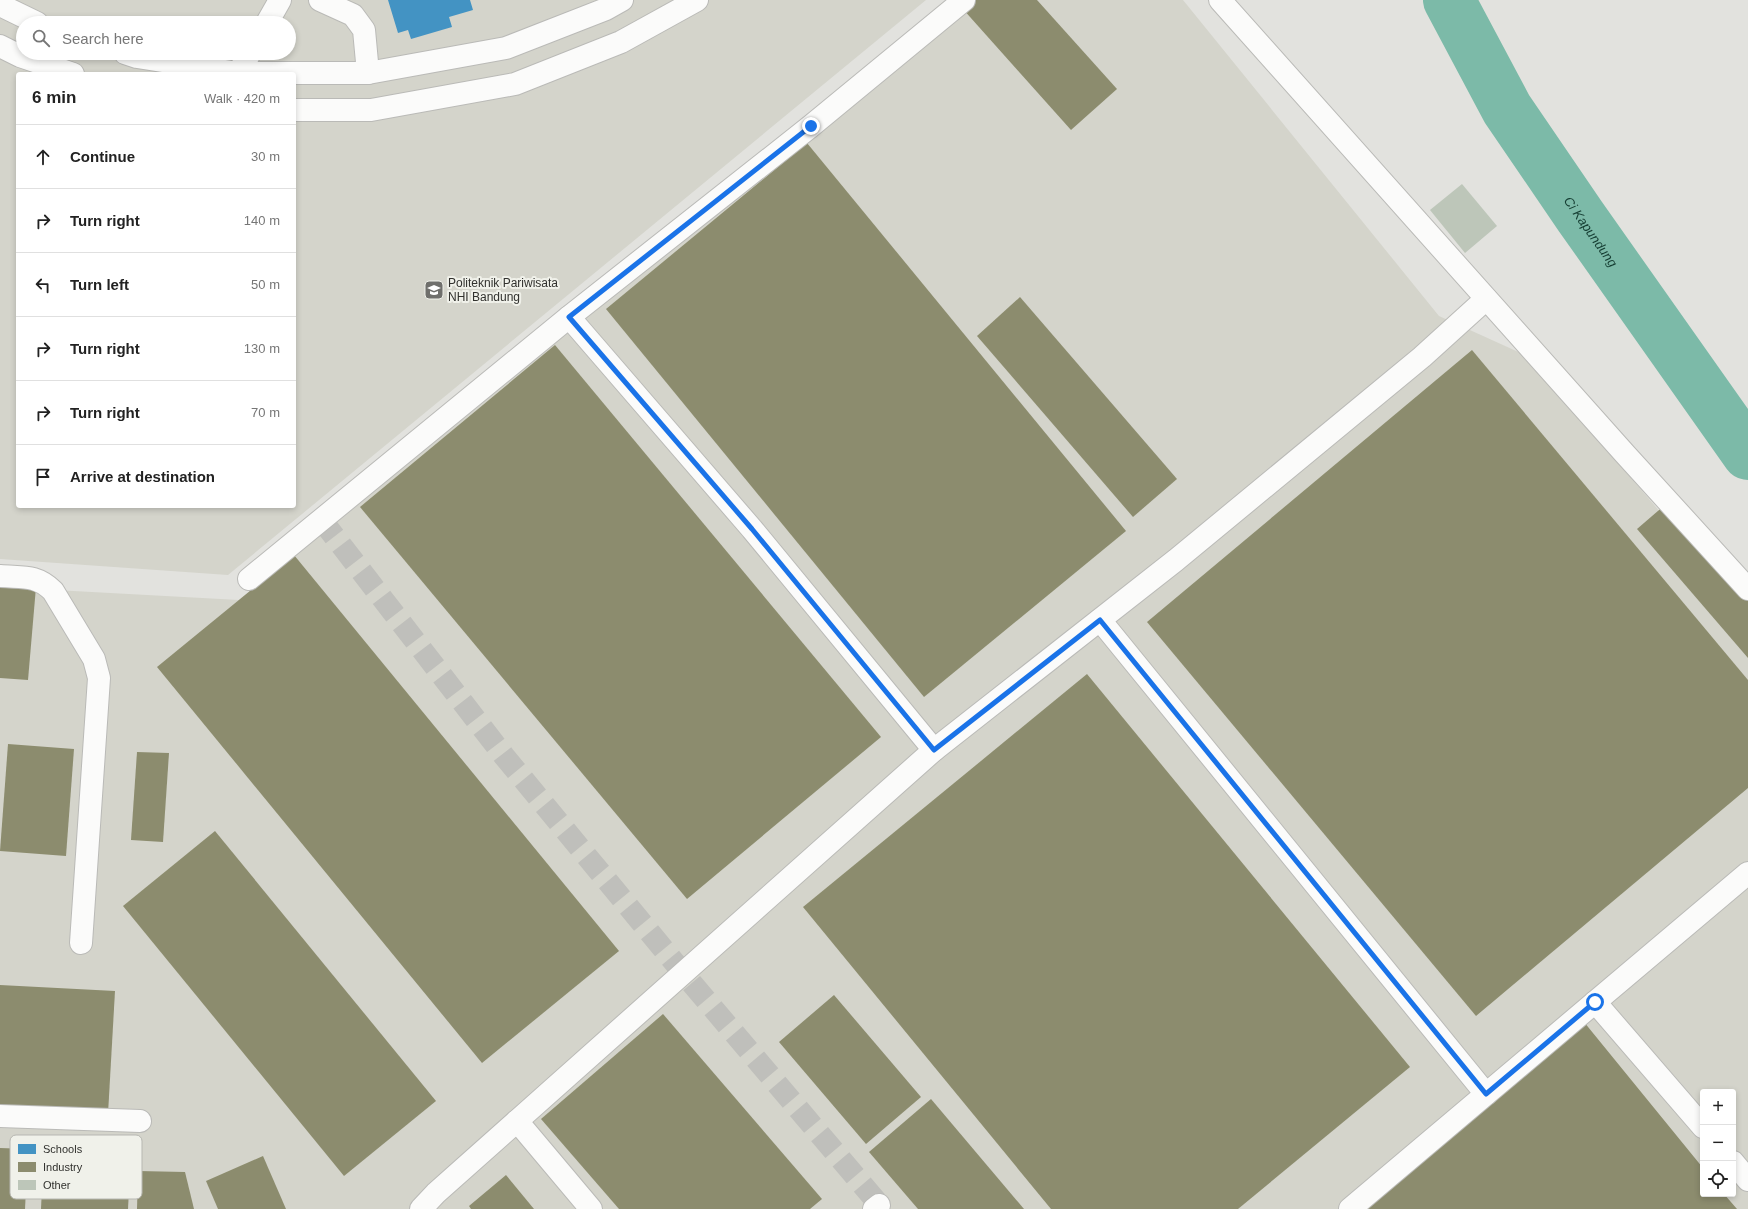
<!DOCTYPE html>
<html lang="en">
<head>
<meta charset="utf-8">
<style>
	:root { --surface:#fff; --page:#f2f2f2; --text:#222; --muted:#767676; --line:#e0e0e0 }
	body { margin:0; font-family:Arial,sans-serif; background:var(--page); color:var(--text) }
	.controls { position:absolute; right:12px; bottom:12px; display:grid; overflow:hidden; border-radius:4px; box-shadow:0 2px 6px #0003 }
	.controls button { width:36px; height:36px; display:grid; place-items:center; padding:0; border:0; border-bottom:1px solid var(--line); background:var(--surface); color:var(--text); font:20px sans-serif }
	.stop { position:absolute; width:12px; height:12px; margin:-9px; border:3px solid #1a73e8; border-radius:50%; background:#fff }
	.stop.end { background:#1a73e8; border-color:#fff; box-shadow:0 1px 4px #0008 }
	.list { margin:0; padding:0; list-style:none }
	h2 { display:flex; justify-content:space-between; align-items:center; height:52px; margin:0; padding:0 16px; font-size:17px }
	h2 small { font-size:13px; font-weight:400; color:var(--muted) }
	.list li { display:grid; grid-template-columns:26px 1fr auto; gap:12px; align-items:center; box-sizing:border-box; height:64px; padding:0 16px; border-top:1px solid var(--line) }
	.list b { display:block; font-size:15px; white-space:nowrap }
	.list em { font-size:13px; font-style:normal; color:var(--muted) }
	.icon { flex:none; width:22px; height:22px; fill:none; stroke:currentColor; stroke-width:2; stroke-linecap:round; stroke-linejoin:round }
	.map { position:relative; flex:none; width:1748px; height:1209px; overflow:hidden }
	.search { position:absolute; background:var(--surface); box-shadow:0 2px 6px #0003; left:16px; top:16px; width:280px; height:44px; display:flex; align-items:center; gap:10px; box-sizing:border-box; padding:0 14px; border-radius:22px; color:var(--muted); font-size:15px }
	.panel { position:absolute; background:var(--surface); box-shadow:0 2px 6px #0003; left:16px; top:72px; width:280px; height:436px; border-radius:4px }
	.map>svg:first-child { display:block }
	.built { fill:#d4d4cb; fill-rule:evenodd }
	.schools { fill:#4393c3 }
	.industry { fill:#8c8c6e }
	.lines { fill:none; stroke-linecap:round; stroke-linejoin:round }
	.river { stroke:#7cbaa8; stroke-width:52 }
	.building { fill:#bdc6b9 }
	.minor-tunnel { stroke:#bfbfbb; stroke-width:22; stroke-dasharray:22 11; stroke-linecap:butt }
	.minor-casing { stroke:#babab7; stroke-width:24 }
	.minor { stroke:#fbfbfa; stroke-width:22 }
	.route { stroke:#1a73e8; stroke-width:5 }
	.labels { text-anchor:middle; dominant-baseline:central; stroke-width:4; stroke-linejoin:round; paint-order:stroke }
	.poi-label { font-size:12px; fill:#31312e; stroke:#f0f1ea; text-anchor:start }
	.water-label { font-size:13px; font-style:italic; fill:#153d32; stroke:#f0f1ea }
	.key { fill:#f0f1ea; stroke:#b7b7b2; stroke-width:1 }
	.key-label { font-size:11px; fill:#31312e }
</style>
</head>
<body>
<div class="map">
<svg width="1748" height="1209" viewBox="0 0 1748 1209">
	<rect width="100%" height="100%" fill="#e2e2de"/>
	<!-- built -->
	<g class="built">
		<path d="M0,0H926L228,575L0,559ZM23,23H289V53H23ZM18,74H294V506H18Z"/>
		<path d="M971,0H1183L1439,316L1525,355L1748,614V1209H0V587L239,600ZM1703,1092H1733V1194H1703Z"/>
	</g>
	<!-- schools -->
	<polygon class="schools" points="388,0 470,0 473,10 449,17 452,27 411,39 408,30 398,33"/>
	<!-- industry -->
	<g class="industry">
		<polygon points="971,0 1037,0 1117,89 1071,130 962,8"/>
		<polygon points="807,143 1126,531 924,697 606,309"/>
		<polygon points="1020,297 1177,479 1133,517 977,336"/>
		<polygon points="555,345 881,737 687,899 360,507"/>
		<polygon points="1472,350 1748,680 1748,788 1476,1016 1147,622"/>
		<polygon points="1666,504 1748,598 1748,658 1637,529"/>
		<polygon points="294,555 619,951 482,1063 157,667"/>
		<polygon points="0,585 36,587 28,680 0,678"/>
		<polygon points="1087,674 1410,1067 1238,1209 1051,1209 803,907"/>
		<polygon points="8,744 74,749 66,856 0,851"/>
		<polygon points="137,752 169,753 163,842 131,840"/>
		<polygon points="215,831 436,1101 344,1176 123,906"/>
		<polygon points="0,985 115,991 108,1114 0,1108"/>
		<polygon points="834,995 921,1097 866,1144 779,1042"/>
		<polygon points="663,1014 822,1199 810,1209 619,1209 541,1119"/>
		<polygon points="1584,1022 1703,1168 1703,1194 1724,1194 1737,1209 1356,1209"/>
		<polygon points="931,1099 1024,1209 918,1209 869,1152"/>
		<polygon points="0,1148 28,1149 25,1209 0,1209"/>
		<polygon points="263,1156 286,1209 218,1209 206,1181"/>
		<polygon points="43,1166 130,1170 128,1209 41,1209"/>
		<polygon points="138,1171 185,1172 194,1209 137,1209"/>
		<polygon points="506,1175 534,1209 471,1209 469,1206"/>
	</g>
	<g class="lines">
		<!-- river -->
		<path class="river" id="s1" d="M1449,0L1507,109L1580,216L1748,454"/>
	</g>
	<!-- building -->
	<polygon class="building" points="1462,184 1497,226 1465,253 1430,210"/>
	<g class="lines">
		<!-- minor-tunnel -->
		<polyline class="minor-tunnel" points="321,519 504,756 684,974 883,1209"/>
		<defs>
			<g id="minor">
				<polyline points="320,0 353,15 364,30 368,73"/>
				<polyline points="1220,0 1625,454 1748,589"/>
				<polyline points="0,5 37,23"/>
				<polyline points="267,23 280,0"/>
				<polyline points="0,46 20,56 73,74"/>
				<polyline points="125,53 137,57 238,73 368,73 506,48 606,9 622,0"/>
				<polyline points="238,73 250,53"/>
				<polyline points="294,110 371,110 515,84 621,42 697,0"/>
				<polyline points="569,317 752,529 934,750"/>
				<path d="M0,576C22,578 36,574 53,591L94,659L99,678L81,943"/>
				<polyline points="249,579 569,317 811,126 964,0"/>
				<polyline points="1100,620 1486,1094"/>
				<polyline points="1595,1002 1703,1127"/>
				<polyline points="0,1116 140,1121"/>
				<polyline points="517,1121 591,1209"/>
				<polyline points="1733,1162 1748,1180"/>
				<polyline points="421,1209 436,1193 934,750 1176,560 1422,357 1486,299"/>
				<polyline points="874,1209 879,1205"/>
				<polyline points="1350,1209 1748,873"/>
			</g>
		</defs>
		<!-- minor casing -->
		<use href="#minor" class="minor-casing"/>
		<!-- minor -->
		<use href="#minor" class="minor"/>
	</g>
	<g class="lines">
		<!-- route -->
		<polyline class="route" points="811,126 569,317 752,529 934,750 1100,620 1486,1094 1595,1002"/>
	</g>
	<!-- icons -->
	<defs>
		<symbol id="university-square" viewBox="-11 -11 22 22"><rect x="-9" y="-9" width="18" height="18" rx="4" fill="#6f6f6c" stroke="#f0f1ea"/><path d="M0-5L7-2L0 1L-7-2ZM-4 1L0 2.5L4 1V4Q0 6-4 4Z" fill="#fff"/></symbol>
	</defs>
	<g fill-rule="evenodd">
		<use href="#university-square" x="423" y="279" width="22" height="22"/>
	</g>
	<g class="labels">
		<!-- poi labels -->
		<g class="poi-label">
			<text x="448" y="283">Politeknik Pariwisata<tspan x="448" dy="14">NHI Bandung</tspan></text>
		</g>
		<!-- water labels -->
		<g class="water-label">
			<text stroke="none"><textPath href="#s1" startOffset="272">Ci Kapundung</textPath></text>
		</g>
	</g>
	<!-- legend -->
	<rect x="10" y="1135" width="132" height="64" rx="6" class="key"/>
	<rect x="18" y="1144" width="18" height="10" fill="#4393c3"/>
	<rect x="18" y="1162" width="18" height="10" fill="#8c8c6e"/>
	<rect x="18" y="1180" width="18" height="10" fill="#bdc6b9"/>
	<g class="key-label">
		<text x="43" y="1153">Schools</text>
		<text x="43" y="1171">Industry</text>
		<text x="43" y="1189">Other</text>
	</g>
</svg>
<div class="controls">
<button>+</button>
<button>−</button>
<button><svg class="icon" aria-label="locate" viewBox="0 0 24 24"><circle cx="12" cy="12" r="6"/><path d="M12 2v4M12 18v4M2 12h4M18 12h4"/></svg></button>
</div>
<div class="stop" style="left:1595px;top:1002px"></div>
<div class="stop end" style="left:811px;top:126px"></div>
<div class="search"><svg class="icon" aria-label="search" viewBox="0 0 24 24"><circle cx="10" cy="10" r="6"/><path d="M15 15l6 6"/></svg>Search here</div>
<section class="panel">
<h2>6 min<small>Walk · 420 m</small></h2>
<ul class="list">
<li><svg class="icon" aria-label="ahead" viewBox="0 0 24 24"><path d="M12 20V5M6 11l6-6 6 6"/></svg><div><b>Continue</b></div><em>30 m</em></li>
<li><svg class="icon" aria-label="right" viewBox="0 0 24 24"><path d="M7 20v-9h11M14 6l5 5-5 5"/></svg><div><b>Turn right</b></div><em>140 m</em></li>
<li><svg class="icon" aria-label="left" viewBox="0 0 24 24"><path d="M17 20v-9H6M10 6l-5 5 5 5"/></svg><div><b>Turn left</b></div><em>50 m</em></li>
<li><svg class="icon" aria-label="right" viewBox="0 0 24 24"><path d="M7 20v-9h11M14 6l5 5-5 5"/></svg><div><b>Turn right</b></div><em>130 m</em></li>
<li><svg class="icon" aria-label="right" viewBox="0 0 24 24"><path d="M7 20v-9h11M14 6l5 5-5 5"/></svg><div><b>Turn right</b></div><em>70 m</em></li>
<li><svg class="icon" aria-label="arrive" viewBox="0 0 24 24"><path d="M6 21V4h12l-3 4 3 4H6"/></svg><div><b>Arrive at destination</b></div></li>
</ul>
</section>
</div>
</body>
</html>
